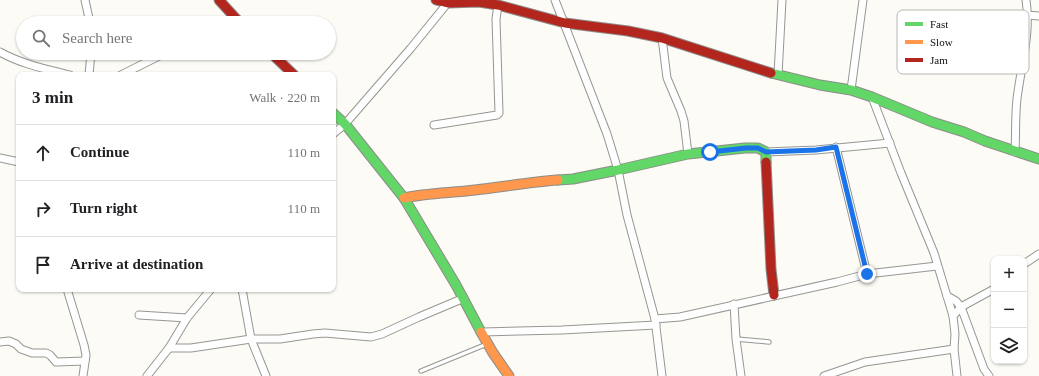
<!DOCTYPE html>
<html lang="en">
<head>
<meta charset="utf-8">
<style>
	:root { --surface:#fff; --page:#f6f6f6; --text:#202124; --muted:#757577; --line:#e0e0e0 }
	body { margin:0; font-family:Georgia,serif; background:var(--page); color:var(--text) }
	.controls { position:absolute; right:12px; bottom:12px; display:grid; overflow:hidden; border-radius:8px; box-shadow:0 1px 3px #0004 }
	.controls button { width:36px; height:36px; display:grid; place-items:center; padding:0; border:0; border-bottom:1px solid var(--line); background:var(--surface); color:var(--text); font:20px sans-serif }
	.stop { position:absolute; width:12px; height:12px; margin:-9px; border:3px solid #1a73e8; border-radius:50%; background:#fff }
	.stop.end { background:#1a73e8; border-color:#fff; box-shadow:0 1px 4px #0008 }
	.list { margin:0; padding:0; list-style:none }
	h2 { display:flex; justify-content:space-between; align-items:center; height:52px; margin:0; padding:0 16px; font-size:17px }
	h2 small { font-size:13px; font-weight:400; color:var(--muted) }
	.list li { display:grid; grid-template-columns:26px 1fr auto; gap:12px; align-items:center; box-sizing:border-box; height:56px; padding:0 16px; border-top:1px solid var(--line) }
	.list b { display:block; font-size:15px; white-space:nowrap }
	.list em { font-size:13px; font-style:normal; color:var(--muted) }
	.icon { flex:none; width:22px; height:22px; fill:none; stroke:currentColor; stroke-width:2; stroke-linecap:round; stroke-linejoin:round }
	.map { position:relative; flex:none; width:1039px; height:376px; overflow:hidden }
	.search { position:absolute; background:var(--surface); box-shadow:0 1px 3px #0004; left:16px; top:16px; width:320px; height:44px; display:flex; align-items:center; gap:10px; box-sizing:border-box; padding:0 14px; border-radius:22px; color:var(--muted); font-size:15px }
	.panel { position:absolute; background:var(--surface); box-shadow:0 1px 3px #0004; left:16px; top:72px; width:320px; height:220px; border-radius:8px }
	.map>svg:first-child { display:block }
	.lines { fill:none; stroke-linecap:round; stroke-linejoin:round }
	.lane-casing { stroke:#969693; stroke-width:5.5 }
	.street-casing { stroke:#969693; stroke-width:9 }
	.fast-casing { stroke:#8d8c8a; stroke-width:11 }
	.slow-casing { stroke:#8d8c8a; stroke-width:11 }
	.jam-casing { stroke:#8d8c8a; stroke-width:11 }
	.lane { stroke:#fffefe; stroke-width:3.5 }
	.street { stroke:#fffefe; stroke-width:7 }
	.fast { stroke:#63d668; stroke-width:9 }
	.slow { stroke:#ff974d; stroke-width:9 }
	.jam { stroke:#b3261e; stroke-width:9 }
	.route { stroke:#1a73e8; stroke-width:5 }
	.key { fill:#fff; stroke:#b7b7b7; stroke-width:1 }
	.key-label { font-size:11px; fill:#101010 }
</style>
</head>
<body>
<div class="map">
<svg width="1039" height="376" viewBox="0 0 1039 376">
	<rect width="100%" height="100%" fill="#fcfbf5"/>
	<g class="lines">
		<defs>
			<g id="lane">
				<polyline points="736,339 769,342"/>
				<polyline points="421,371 487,344"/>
			</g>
			<g id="street">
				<polyline points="85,0 90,23"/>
				<polyline points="555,0 607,134 618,170 627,215 655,319 662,376"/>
				<polyline points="1027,15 1039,16"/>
				<polyline points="662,38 667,78 681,111 684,121 688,154"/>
				<path d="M0,52C21,64 46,69 70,75"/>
				<polyline points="89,75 91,53"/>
				<polyline points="121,75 165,53"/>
				<polyline points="778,75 782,0"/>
				<polyline points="851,90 863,0"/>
				<polyline points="872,97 901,173 934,253 953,316 955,334 954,349 957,376"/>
				<polyline points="434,125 497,115 499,113 496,19 498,5"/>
				<polyline points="333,134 345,124 411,48 450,0"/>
				<polyline points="836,147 867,274"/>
				<polyline points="766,152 816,150 890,143"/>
				<path d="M1015,152C1016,134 1015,116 1017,99C1021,66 1031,33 1026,0"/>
				<polyline points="0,158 19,162"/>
				<polyline points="1024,264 1039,254"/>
				<polyline points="67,289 84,345 86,355 83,376"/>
				<polyline points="242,289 251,339 266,376"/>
				<polyline points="947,296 956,301 961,307 984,369 989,376"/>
				<polyline points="734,304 736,339 741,376"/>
				<polyline points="139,315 187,318"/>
				<polyline points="953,316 961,307 994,289"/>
				<polyline points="655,319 680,317 837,282 867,274 937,266"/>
				<polyline points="483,332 562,330 656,325"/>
				<polyline points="0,342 9,341 16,344 21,349 32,353 46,353 50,355 56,362 85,361"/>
				<polyline points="169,348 191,348 251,339 280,339 313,334 325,333 371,337 382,334 419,317 464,298"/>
				<polyline points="147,376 169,348 187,318 211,289"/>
				<polyline points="824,376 865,362 954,349"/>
			</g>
			<g id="fast">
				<polyline points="771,73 820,85 851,90 872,97 932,122 964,132 985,141 1039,159"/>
				<polyline points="333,113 345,124 404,198 456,285 481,332"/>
				<polyline points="558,180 573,179 618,170 688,154 745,148 758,148 766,152 766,162"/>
			</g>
			<g id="slow">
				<path d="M404,198C427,193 451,193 475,190C502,187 530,182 558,180"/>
				<polyline points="481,332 493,353 509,376"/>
			</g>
			<g id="jam">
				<polyline points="219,0 240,23"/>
				<polyline points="436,0 448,3 479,2 498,5 565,23 628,31 662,38 771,73"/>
				<polyline points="271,53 294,75"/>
				<polyline points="766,162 771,269 774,295"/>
			</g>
		</defs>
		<!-- lane casing -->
		<use href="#lane" class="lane-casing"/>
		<!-- street casing -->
		<use href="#street" class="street-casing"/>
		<!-- fast casing -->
		<use href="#fast" class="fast-casing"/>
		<!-- slow casing -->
		<use href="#slow" class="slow-casing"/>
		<!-- jam casing -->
		<use href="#jam" class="jam-casing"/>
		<!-- lane -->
		<use href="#lane" class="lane"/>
		<!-- street -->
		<use href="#street" class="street"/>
		<!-- fast -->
		<use href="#fast" class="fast"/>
		<!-- slow -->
		<use href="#slow" class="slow"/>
		<!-- jam -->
		<use href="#jam" class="jam"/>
	</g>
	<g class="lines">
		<!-- route -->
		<polyline class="route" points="710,152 746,148 758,148 766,152 816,150 836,147 867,274"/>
	</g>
	<!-- legend -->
	<rect x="897" y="10" width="132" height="64" rx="6" class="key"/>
	<rect x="905" y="22" width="18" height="4" fill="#63d668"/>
	<rect x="905" y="40" width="18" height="4" fill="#ff974d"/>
	<rect x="905" y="58" width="18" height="4" fill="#b3261e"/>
	<g class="key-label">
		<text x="930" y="28">Fast</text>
		<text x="930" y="46">Slow</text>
		<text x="930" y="64">Jam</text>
	</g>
</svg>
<div class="controls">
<button>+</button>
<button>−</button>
<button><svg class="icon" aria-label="layers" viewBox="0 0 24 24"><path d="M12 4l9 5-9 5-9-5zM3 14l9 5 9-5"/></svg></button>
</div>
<div class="stop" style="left:710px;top:152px"></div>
<div class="stop end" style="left:867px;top:274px"></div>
<div class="search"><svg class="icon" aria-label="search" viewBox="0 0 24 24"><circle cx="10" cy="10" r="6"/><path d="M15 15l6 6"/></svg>Search here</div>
<section class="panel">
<h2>3 min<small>Walk · 220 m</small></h2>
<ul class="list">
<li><svg class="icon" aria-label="ahead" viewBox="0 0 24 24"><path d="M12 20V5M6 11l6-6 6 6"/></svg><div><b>Continue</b></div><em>110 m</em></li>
<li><svg class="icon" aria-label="right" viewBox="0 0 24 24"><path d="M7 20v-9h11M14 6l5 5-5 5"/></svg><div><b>Turn right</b></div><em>110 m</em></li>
<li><svg class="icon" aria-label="arrive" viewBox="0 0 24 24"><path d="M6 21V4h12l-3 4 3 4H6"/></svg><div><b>Arrive at destination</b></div></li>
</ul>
</section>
</div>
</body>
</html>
